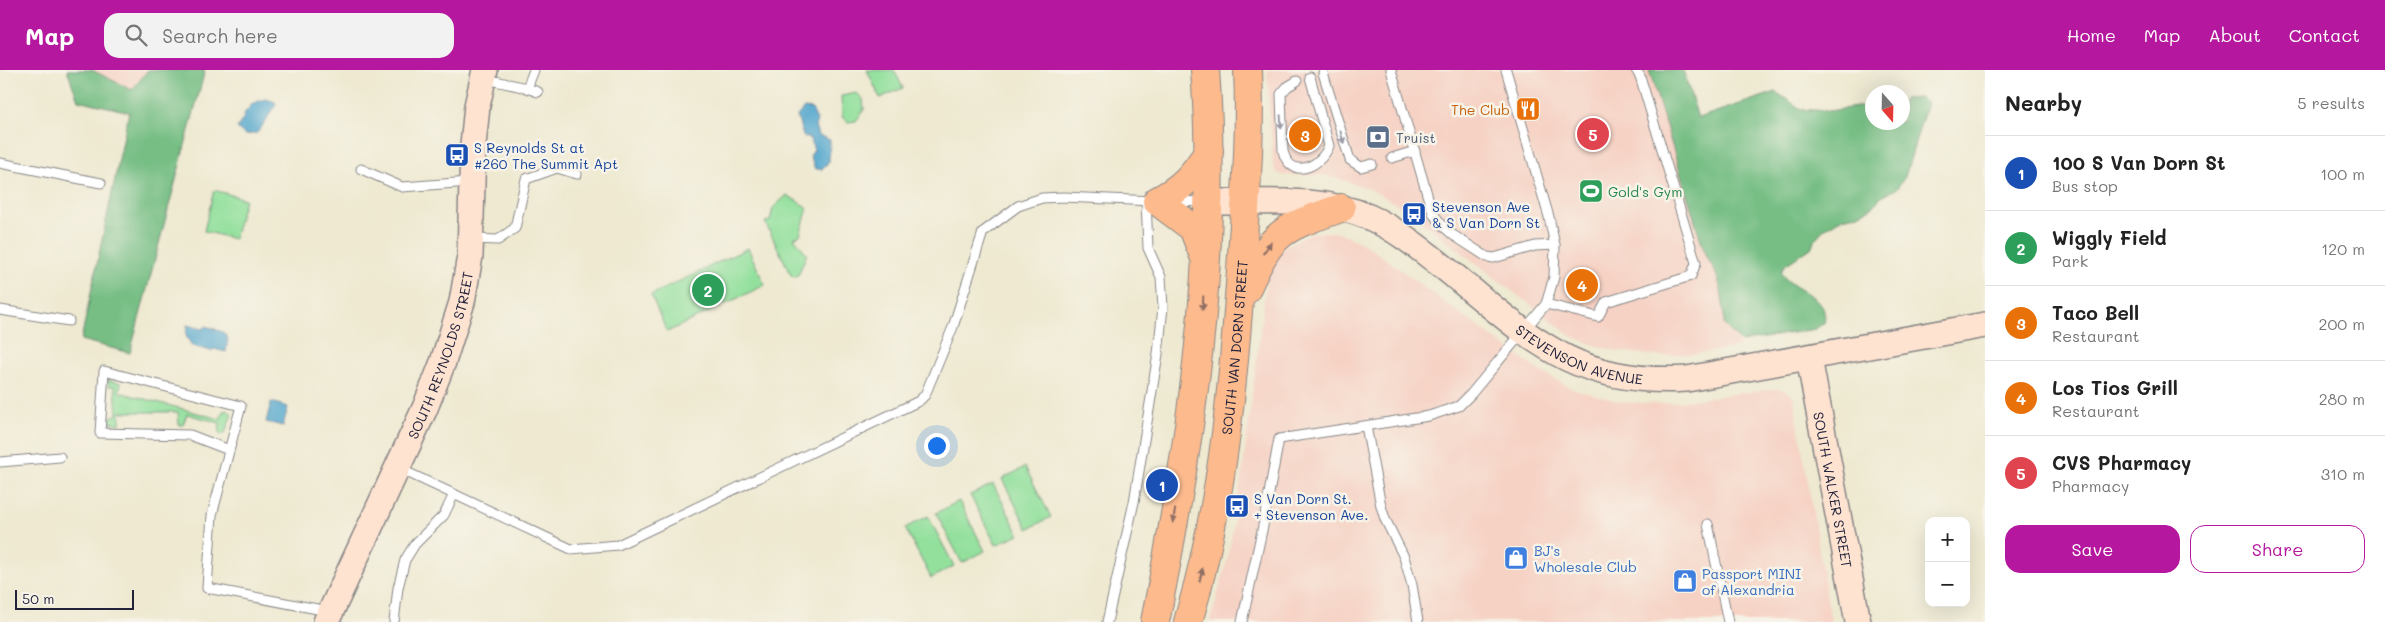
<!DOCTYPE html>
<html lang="en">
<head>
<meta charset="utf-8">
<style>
	:root { --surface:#fff; --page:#f2f2f2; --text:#222; --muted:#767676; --line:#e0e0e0; --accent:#b5179e }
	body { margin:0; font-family:Mali,sans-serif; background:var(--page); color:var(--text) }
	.controls { position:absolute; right:15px; bottom:15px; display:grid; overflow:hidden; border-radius:10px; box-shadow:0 5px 20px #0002 }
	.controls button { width:45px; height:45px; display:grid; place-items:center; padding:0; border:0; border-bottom:1px solid var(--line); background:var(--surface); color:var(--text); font:25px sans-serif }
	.compass { position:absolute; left:1865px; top:15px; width:45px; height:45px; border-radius:50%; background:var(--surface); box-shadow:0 5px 20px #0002; rotate:160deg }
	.scale { position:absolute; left:15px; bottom:12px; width:119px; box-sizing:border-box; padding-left:5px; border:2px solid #22223b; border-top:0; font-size:14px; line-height:18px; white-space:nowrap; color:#22223b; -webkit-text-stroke:4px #f7f3e8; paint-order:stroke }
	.you { position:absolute; left:936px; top:375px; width:18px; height:18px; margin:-12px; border:4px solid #fff; border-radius:50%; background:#1a73e8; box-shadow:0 0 0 8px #1a73e833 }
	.badge { display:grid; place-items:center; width:32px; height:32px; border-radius:50%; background:var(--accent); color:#fff; font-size:16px; font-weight:700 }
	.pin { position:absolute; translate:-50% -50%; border:2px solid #fff; box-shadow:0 1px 5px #0006 }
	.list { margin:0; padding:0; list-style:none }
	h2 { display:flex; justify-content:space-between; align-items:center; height:65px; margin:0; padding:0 20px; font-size:21px }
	h2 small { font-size:16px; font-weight:400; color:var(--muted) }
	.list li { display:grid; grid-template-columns:32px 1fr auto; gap:15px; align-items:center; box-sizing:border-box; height:75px; padding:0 20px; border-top:1px solid var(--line) }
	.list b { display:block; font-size:19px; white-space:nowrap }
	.list p { margin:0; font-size:16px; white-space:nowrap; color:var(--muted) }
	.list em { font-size:16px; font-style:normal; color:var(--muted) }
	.actions { display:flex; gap:10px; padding:15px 20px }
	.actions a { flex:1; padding:11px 0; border:1px solid var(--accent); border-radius:15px; text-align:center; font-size:18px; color:var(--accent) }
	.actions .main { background:var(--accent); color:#fff }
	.icon { flex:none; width:28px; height:28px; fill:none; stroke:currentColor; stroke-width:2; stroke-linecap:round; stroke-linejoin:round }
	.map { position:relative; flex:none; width:1985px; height:552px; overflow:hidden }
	header { display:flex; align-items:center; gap:30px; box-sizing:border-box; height:70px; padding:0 25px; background:var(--accent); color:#fff }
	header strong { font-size:24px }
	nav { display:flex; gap:28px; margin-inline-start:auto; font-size:18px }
	.search { width:350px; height:45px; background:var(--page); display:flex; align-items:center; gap:12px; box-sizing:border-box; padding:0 18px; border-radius:15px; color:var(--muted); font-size:19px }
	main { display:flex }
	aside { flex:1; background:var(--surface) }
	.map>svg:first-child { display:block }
	.built { fill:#f6d2c4 }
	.green { fill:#93e09d; stroke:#5a816c }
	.forest { fill:#76be84; stroke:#4c7060 }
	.water { fill:#50a5cc; stroke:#396484 }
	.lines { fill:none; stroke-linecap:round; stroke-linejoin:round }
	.lane-casing { stroke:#888686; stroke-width:11 }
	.secondary-casing { stroke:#888686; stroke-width:28 }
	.primary-casing { stroke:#888686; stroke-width:30 }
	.lane { stroke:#fff; stroke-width:9 }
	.secondary { stroke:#fee3d1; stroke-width:25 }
	.primary { stroke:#fcba8d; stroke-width:28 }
	.oneway { fill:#9c9ca7 }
	.oneway2 { fill:#8f6e64 }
	.labels { text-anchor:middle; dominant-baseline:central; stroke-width:5; stroke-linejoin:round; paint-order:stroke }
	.food-label { font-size:14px; fill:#c56008; stroke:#f7f3e8; text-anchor:end }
	.service-label { font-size:14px; fill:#4e5e75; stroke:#f7f3e8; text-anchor:start }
	.transit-label { font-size:14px; fill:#164399; stroke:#f7f3e8; text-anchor:start }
	.leisure-label { font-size:14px; fill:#27864d; stroke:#f7f3e8; text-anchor:start }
	.street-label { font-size:14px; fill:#22223b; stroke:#f7f3e8 }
	.shop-label { font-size:14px; fill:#366cbe; stroke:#f7f3e8; text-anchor:start }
</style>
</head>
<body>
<header>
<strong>Map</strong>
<div class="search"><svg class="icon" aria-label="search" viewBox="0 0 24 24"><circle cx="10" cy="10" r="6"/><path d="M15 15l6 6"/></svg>Search here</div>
<nav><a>Home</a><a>Map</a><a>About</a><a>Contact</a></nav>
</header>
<main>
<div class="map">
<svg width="1985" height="552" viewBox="0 0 1985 552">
	<rect width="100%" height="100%" fill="#f7f3e8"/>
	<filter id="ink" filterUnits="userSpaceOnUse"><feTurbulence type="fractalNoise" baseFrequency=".02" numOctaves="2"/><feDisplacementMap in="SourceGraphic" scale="10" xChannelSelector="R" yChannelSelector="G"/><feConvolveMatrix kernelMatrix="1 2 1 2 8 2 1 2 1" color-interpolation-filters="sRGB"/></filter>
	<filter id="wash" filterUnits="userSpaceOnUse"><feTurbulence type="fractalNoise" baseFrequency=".0096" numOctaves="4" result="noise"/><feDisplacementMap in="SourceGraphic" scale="20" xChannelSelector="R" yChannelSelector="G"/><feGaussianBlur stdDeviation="1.12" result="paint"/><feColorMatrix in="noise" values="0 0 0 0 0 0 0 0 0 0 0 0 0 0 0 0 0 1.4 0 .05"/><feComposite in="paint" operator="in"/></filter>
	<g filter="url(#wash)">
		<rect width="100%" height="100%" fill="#eee9d0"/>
		<!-- built -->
		<g class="built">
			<polygon points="92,0 148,0 132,20"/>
			<polygon points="1267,0 1650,0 1740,277 1693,284 1657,286 1617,281 1594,275 1571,266 1404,138 1368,118 1326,105 1282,105 1276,102 1273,95"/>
			<polygon points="1328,162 1341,163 1369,177 1536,299 1573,319 1621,332 1660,334 1774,319 1784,320 1791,324 1794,329 1831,552 1210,552 1228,487 1243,397 1268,199 1283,177 1312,163"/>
		</g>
		<!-- green -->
		<g class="green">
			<polygon points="867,0 894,0 903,18 880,28"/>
			<polygon points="857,23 863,29 864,40 856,51 848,52 842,47 841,26"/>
			<polygon points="214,120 245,129 234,169 204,161"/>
			<polygon points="787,125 808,138 800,165 794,168 807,184 798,205 794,207 791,205 765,152 770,151 773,138"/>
			<polygon points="748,178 765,215 667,262 651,225"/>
			<polygon points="107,310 121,313 119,322 220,349 223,341 227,340 232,344 225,363 221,365 219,362 220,353 187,344 183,355 179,355 178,342 120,342 120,354 109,352 107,348 117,345 115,316 109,316"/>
			<polygon points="1025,397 1051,447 1028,459 1002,409"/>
			<polygon points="993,414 1019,464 996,475 970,425"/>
			<polygon points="959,431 985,481 962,493 936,443"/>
			<polygon points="928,446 954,496 931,508 905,458"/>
		</g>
		<!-- forest -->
		<g class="forest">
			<polygon points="67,0 92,0 132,20 148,0 205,0 130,283 81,270 129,42 78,30"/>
			<path d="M1649,0H1683L1698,48L1776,22L1801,39L1828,41L1872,35V52H1902L1903,29L1920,28L1927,33L1905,107L1896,119L1881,126L1874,136L1856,145L1842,148L1824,159L1815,169L1811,178L1785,195L1781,202C1790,222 1831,224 1824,253L1815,259L1741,272L1724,255C1724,232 1721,205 1706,187Z"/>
		</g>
		<!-- water -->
		<g class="water">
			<path d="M266,29L275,32L276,35C268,45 265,54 257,63L245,65L237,58L244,47V44L253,33Z"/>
			<polygon points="804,38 812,39 817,51 815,56 818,65 830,70 829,92 822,99 815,99 810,86 814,80 810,69 803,66 797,46"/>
			<polygon points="187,255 203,259 206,256 223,262 228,268 226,282 214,279 211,281 192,276 186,266"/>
			<polygon points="271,332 288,337 283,356 266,352"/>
		</g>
	</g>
	<g filter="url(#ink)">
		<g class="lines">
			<defs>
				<g id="lane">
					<polyline points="1391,0 1429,131 1434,145 1443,156 1453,165 1487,187 1494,188 1535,176 1555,175"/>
					<polyline points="1323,3 1350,90 1361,97 1372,94"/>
					<polyline points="486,9 527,18 534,0"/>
					<path d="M1297,11L1287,17L1281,24L1283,81C1290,110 1320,98 1329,76L1310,7"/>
					<polyline points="527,18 538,22"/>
					<polyline points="1392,88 1415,81"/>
					<polyline points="0,93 101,113"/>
					<polyline points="361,99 402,117 470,112"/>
					<polyline points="1172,131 1204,132"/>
					<polyline points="471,169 498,170 515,158 526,109 557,98 577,104"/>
					<polyline points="1546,234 1598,247 1606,232 1691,206 1696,193 1640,6 1636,0"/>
					<polyline points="0,240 69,251"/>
					<polyline points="1366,356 1381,436 1385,449 1404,487 1412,515 1418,552"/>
					<polyline points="229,380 190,365 100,363 104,301 241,336 212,445 207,518 328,541"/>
					<polyline points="0,392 60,387"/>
					<polyline points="398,398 571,479 618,475 919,331 925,325 953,257 983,162 1018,136 1042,128 1063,127 1154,131"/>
					<polyline points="1708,454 1728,552"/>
					<polyline points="394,552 398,518 405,490 415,474 444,445 454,424"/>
					<polyline points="1107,552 1134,432 1158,284 1163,237 1161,207 1148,178 1146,130"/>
					<polyline points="1242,552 1263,456 1279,369 1429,346 1459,336 1471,324 1546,234 1554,207 1555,175 1549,147 1506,0"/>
				</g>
				<g id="secondary">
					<path id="s1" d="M1207,132C1259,133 1320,126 1369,147C1396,159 1418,177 1441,195C1526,263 1570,316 1687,309L1985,255"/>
					<path id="s2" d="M1809,288L1858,552"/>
					<path id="s3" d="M326,552L425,338L443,292L462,232L470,186L473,75L477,36L485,0"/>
				</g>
				<g id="primary">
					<path d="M1204,186L1193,158L1157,131C1183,118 1193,105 1209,81"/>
					<path d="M1246,220C1272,161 1280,159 1341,138"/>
					<path d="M1155,552C1191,371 1219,185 1205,0"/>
					<path id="s4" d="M1188,552C1223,433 1234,309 1242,185C1246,123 1251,62 1248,0"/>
				</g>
			</defs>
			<!-- lane casing -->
			<use href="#lane" class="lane-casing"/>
			<!-- secondary casing -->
			<use href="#secondary" class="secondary-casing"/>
			<!-- primary casing -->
			<use href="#primary" class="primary-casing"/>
			<!-- lane -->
			<use href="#lane" class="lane"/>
			<!-- secondary -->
			<use href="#secondary" class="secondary"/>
			<!-- primary -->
			<use href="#primary" class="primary"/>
		</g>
		<!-- one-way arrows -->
		<defs><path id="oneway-solid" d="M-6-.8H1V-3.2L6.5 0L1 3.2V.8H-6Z" transform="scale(1.25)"/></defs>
		<g class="oneway">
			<use href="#oneway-solid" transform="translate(1281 52) rotate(87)"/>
			<use href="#oneway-solid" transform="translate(1342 67) rotate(74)"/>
		</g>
		<g class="oneway2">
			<use href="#oneway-solid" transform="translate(1267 178) rotate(-55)"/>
			<use href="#oneway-solid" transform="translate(1203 233) rotate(93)"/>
			<use href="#oneway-solid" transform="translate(1174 446) rotate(100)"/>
			<use href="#oneway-solid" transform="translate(1201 505) rotate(-77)"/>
		</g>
	</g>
	<!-- icons -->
	<defs>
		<symbol id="restaurant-square" viewBox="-11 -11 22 22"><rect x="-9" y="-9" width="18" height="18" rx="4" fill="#e8710a" stroke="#f7f3e8"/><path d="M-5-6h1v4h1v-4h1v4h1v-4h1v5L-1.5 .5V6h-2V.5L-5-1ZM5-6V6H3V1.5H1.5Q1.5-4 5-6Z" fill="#fff"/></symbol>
		<symbol id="bank-square" viewBox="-11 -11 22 22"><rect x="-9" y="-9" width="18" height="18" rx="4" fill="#5c6f8a" stroke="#f7f3e8"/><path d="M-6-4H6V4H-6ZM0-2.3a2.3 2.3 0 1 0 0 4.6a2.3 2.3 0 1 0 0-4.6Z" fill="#fff"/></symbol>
		<symbol id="bus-square" viewBox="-11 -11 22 22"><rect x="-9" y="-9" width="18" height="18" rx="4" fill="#1a4fb4" stroke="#f7f3e8"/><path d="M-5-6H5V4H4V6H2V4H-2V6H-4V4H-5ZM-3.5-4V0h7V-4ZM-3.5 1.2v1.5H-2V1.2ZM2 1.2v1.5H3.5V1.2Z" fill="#fff"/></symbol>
		<symbol id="stadium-square" viewBox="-11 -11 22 22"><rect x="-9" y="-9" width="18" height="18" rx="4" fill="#2e9e5b" stroke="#f7f3e8"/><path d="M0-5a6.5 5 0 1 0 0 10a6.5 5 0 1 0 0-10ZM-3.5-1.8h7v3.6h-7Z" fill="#fff"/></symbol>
		<symbol id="shop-square" viewBox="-11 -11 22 22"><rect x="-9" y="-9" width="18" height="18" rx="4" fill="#3f7fe0" stroke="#f7f3e8"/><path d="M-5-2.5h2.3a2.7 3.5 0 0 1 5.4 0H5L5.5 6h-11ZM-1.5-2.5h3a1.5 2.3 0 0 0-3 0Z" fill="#fff"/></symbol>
	</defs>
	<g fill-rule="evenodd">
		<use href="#restaurant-square" x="1514" y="25" width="28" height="28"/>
		<use href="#bank-square" x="1364" y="53" width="28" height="28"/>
		<use href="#bus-square" x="443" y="71" width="28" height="28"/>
		<use href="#stadium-square" x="1577" y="107" width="28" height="28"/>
		<use href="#bus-square" x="1400" y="130" width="28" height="28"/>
		<use href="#bus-square" x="1223" y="422" width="28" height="28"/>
		<use href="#shop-square" x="1502" y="474" width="28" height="28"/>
		<use href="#shop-square" x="1671" y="497" width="28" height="28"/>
	</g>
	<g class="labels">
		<!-- food labels -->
		<g class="food-label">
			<text x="1510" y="39">The Club</text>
		</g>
		<!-- service labels -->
		<g class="service-label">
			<text x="1396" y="67">Truist</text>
		</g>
		<!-- transit labels -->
		<g class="transit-label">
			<text x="474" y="77">S Reynolds St at<tspan x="474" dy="16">#260 The Summit Apt</tspan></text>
			<text x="1432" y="136">Stevenson Ave<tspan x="1432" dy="16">&amp; S Van Dorn St</tspan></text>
			<text x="1254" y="428">S Van Dorn St.<tspan x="1254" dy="16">+ Stevenson Ave.</tspan></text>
		</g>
		<!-- leisure labels -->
		<g class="leisure-label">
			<text x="1608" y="121">Gold's Gym</text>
		</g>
		<!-- street labels -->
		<g class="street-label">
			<text stroke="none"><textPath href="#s4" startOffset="279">SOUTH VAN DORN STREET</textPath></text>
			<text stroke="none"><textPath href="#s1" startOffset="418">STEVENSON AVENUE</textPath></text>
			<text stroke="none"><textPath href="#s3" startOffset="291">SOUTH REYNOLDS STREET</textPath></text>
			<text stroke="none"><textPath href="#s2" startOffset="134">SOUTH WALKER STREET</textPath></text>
		</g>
		<!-- shop labels -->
		<g class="shop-label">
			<text x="1534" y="480">BJ's<tspan x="1534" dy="16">Wholesale Club</tspan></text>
			<text x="1702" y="503">Passport MINI<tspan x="1702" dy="16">of Alexandria</tspan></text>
		</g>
	</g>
</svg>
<div class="controls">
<button>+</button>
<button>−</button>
</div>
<svg class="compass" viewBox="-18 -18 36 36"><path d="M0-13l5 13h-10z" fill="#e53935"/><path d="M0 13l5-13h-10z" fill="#767676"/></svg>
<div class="scale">50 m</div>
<div class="you"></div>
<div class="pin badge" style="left:1162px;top:415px;background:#1a4fb4">1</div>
<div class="pin badge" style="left:708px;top:220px;background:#2e9e5b">2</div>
<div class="pin badge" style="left:1305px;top:65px;background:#e8710a">3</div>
<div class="pin badge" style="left:1582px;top:215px;background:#e8710a">4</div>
<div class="pin badge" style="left:1593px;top:64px;background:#e0444e">5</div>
</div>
<aside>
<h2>Nearby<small>5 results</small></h2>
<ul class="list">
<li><span class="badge" style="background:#1a4fb4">1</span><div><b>100 S Van Dorn St</b><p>Bus stop</p></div><em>100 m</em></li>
<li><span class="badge" style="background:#2e9e5b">2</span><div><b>Wiggly Field</b><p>Park</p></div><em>120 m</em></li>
<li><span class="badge" style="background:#e8710a">3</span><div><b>Taco Bell</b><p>Restaurant</p></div><em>200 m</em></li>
<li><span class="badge" style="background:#e8710a">4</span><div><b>Los Tios Grill</b><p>Restaurant</p></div><em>280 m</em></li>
<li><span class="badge" style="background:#e0444e">5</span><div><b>CVS Pharmacy</b><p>Pharmacy</p></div><em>310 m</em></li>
</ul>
<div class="actions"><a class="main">Save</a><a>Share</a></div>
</aside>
</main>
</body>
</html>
